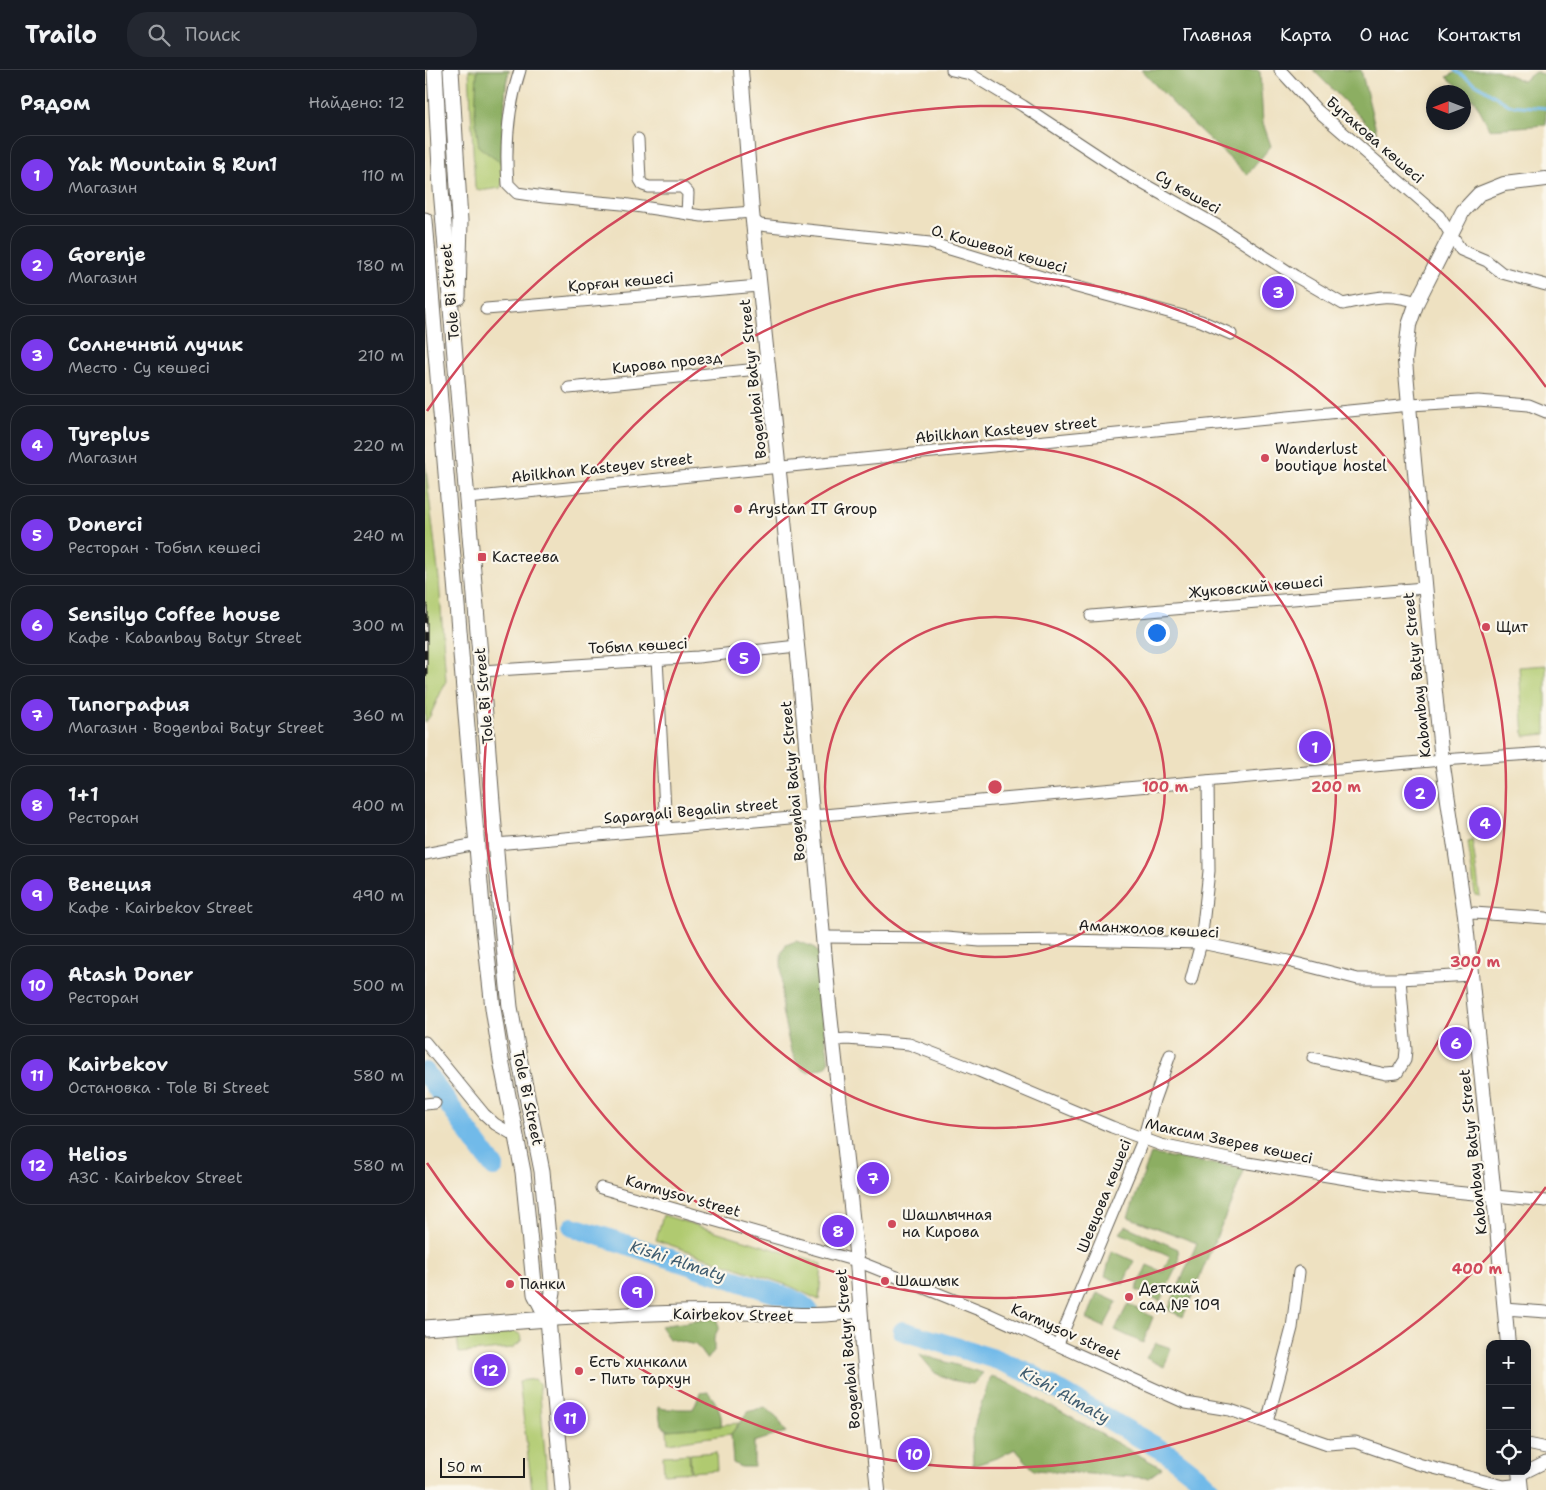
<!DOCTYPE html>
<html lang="ru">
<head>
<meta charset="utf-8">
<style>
	:root { --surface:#171b24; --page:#242831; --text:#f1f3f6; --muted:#9ea1a6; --line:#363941; --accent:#7c3aed }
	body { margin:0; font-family:"Shantell Sans",sans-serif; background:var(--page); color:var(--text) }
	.controls { position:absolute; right:15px; bottom:15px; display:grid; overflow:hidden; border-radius:10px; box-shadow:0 2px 8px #0003 }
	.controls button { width:45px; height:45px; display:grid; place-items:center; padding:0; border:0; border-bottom:1px solid var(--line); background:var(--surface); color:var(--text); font:25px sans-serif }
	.compass { position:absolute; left:1001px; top:15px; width:45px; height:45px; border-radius:50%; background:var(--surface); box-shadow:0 2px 8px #0003; rotate:270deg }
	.scale { position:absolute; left:15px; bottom:12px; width:85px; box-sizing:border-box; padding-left:5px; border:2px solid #1c1c1c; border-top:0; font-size:14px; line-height:18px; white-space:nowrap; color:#1c1c1c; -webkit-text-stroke:4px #fbf7ec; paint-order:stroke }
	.you { position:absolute; left:731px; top:562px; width:18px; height:18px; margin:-12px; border:4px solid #fff; border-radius:50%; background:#1a73e8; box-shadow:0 0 0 8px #1a73e833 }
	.badge { display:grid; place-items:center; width:32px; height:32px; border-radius:50%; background:var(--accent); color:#fff; font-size:16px; font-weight:700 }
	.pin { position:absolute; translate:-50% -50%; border:2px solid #fff; box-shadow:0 1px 5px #0006 }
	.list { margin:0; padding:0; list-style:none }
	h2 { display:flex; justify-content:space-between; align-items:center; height:65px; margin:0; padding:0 20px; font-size:21px }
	h2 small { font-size:16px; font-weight:400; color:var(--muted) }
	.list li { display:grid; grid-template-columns:32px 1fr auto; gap:15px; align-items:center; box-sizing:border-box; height:80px; margin:0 10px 10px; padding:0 10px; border:1px solid var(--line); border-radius:20px }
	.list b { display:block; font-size:19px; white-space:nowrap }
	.list p { margin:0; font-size:16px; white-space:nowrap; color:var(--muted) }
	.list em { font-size:16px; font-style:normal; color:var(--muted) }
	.icon { flex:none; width:28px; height:28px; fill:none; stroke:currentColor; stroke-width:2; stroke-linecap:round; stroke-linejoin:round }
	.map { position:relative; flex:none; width:1121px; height:1420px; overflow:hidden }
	header { display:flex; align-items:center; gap:30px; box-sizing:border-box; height:70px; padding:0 25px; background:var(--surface); border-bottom:1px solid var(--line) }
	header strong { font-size:24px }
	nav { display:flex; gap:28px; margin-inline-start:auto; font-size:18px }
	.search { width:350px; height:45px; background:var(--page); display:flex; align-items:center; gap:12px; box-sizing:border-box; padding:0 18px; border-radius:20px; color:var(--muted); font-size:19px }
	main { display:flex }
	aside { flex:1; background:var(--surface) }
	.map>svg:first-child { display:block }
	.green { fill:#b0ca70; stroke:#667346 }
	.forest { fill:#8cae62; stroke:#54653f }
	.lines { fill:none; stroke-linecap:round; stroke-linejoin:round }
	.stream { stroke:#71bae9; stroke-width:3 }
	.river { stroke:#71bae9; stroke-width:20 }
	.minor-casing { stroke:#666156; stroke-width:13 }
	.tertiary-casing { stroke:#666156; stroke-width:16 }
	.secondary-casing { stroke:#666156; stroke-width:17 }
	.minor { stroke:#fff; stroke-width:11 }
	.tertiary { stroke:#fff; stroke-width:14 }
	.secondary { stroke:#fff; stroke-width:15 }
	.rail-casing { stroke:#1c1c1c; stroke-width:5 }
	.rail { stroke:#fbf7ec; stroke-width:3; stroke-dasharray:9; stroke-linecap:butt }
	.ring { fill:none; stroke:#d1495b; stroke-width:2.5 }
	.poi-dot { fill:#d1495b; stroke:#fbf7ec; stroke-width:2 }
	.labels { text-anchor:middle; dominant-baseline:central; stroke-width:4.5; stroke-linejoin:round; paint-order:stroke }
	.street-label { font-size:15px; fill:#1c1c1c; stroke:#fbf7ec }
	.poi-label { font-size:15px; fill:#1c1c1c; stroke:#fbf7ec; text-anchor:start }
	.water-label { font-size:16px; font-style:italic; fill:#3e5b6e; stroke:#fbf7ec }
	.centre { fill:#d1495b; stroke:#fbf7ec; stroke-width:2.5 }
	.ring-label { font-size:15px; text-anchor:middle; font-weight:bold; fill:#d1495b; stroke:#fbf7ec; stroke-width:4.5; stroke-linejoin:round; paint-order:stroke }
</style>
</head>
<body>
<header>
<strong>Trailo</strong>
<div class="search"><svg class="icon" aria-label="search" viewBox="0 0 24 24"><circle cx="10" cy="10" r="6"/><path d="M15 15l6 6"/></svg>Поиск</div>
<nav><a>Главная</a><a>Карта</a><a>О нас</a><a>Контакты</a></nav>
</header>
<main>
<aside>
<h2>Рядом<small>Найдено: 12</small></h2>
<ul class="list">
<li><span class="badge">1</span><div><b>Yak Mountain &amp; Run1</b><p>Магазин</p></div><em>110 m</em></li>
<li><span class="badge">2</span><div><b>Gorenje</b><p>Магазин</p></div><em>180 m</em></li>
<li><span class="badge">3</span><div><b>Солнечный лучик</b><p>Место · Су көшесі</p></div><em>210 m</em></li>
<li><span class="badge">4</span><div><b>Tyreplus</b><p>Магазин</p></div><em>220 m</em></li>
<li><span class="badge">5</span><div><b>Donerci</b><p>Ресторан · Тобыл көшесі</p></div><em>240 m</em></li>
<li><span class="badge">6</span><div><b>Sensilyo Coffee house</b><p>Кафе · Kabanbay Batyr Street</p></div><em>300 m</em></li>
<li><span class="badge">7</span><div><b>Типография</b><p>Магазин · Bogenbai Batyr Street</p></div><em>360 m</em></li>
<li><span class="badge">8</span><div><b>1+1</b><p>Ресторан</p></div><em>400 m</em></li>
<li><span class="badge">9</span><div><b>Венеция</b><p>Кафе · Kairbekov Street</p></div><em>490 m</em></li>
<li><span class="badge">10</span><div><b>Atash Doner</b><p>Ресторан</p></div><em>500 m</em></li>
<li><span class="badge">11</span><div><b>Kairbekov</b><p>Остановка · Tole Bi Street</p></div><em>580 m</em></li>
<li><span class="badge">12</span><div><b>Helios</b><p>АЗС · Kairbekov Street</p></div><em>580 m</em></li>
</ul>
</aside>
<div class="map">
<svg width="1121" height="1420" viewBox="0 0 1121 1420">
	<rect width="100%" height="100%" fill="#fbf7ec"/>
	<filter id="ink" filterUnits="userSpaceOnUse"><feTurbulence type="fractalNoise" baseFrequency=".02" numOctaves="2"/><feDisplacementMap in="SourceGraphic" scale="10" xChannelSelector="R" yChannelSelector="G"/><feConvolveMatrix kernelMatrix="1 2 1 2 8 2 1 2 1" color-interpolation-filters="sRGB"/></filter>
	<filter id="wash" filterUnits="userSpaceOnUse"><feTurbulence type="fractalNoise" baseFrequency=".0096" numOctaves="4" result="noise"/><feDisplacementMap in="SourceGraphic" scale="20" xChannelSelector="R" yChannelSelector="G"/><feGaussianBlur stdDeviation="1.12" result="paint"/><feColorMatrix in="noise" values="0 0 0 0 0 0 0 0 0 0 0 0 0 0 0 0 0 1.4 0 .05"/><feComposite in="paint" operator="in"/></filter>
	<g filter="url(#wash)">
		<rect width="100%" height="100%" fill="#eee1c1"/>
		<!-- green -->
		<g class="green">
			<path d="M44,0H84C77,29 77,61 76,90C76,99 79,110 76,118L54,121L50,118Z"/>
			<polygon points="0,392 14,509 21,611 5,646 0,653"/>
			<polygon points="1121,595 1121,664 1099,666 1094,597"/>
			<polygon points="1047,770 1048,776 1055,826 1050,825 1043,772"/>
			<polygon points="238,1145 397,1194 394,1230 365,1216 231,1170"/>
			<polygon points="89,1261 96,1265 97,1271 87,1278 34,1283 32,1266"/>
			<polygon points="110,1309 114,1313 123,1420 107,1420 94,1311"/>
			<polygon points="314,1353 306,1364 243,1373 242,1360"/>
			<polygon points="291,1382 292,1400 266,1402 265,1384"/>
			<polygon points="264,1384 265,1402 239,1404 238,1386"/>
		</g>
		<!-- forest -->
		<g class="forest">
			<polygon points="52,0 84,0 81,13 76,93 54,77 50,46"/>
			<polygon points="716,0 832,0 835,2 838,53 846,76 822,105 763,49"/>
			<polygon points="888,0 936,0 952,64"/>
			<polygon points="1035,0 1072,0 1098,11 1110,2 1121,5 1121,55 1065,59 1050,31 1022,7"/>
			<polygon points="371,871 389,877 397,889 394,922 404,992 401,997 383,1002 377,999 371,991 365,977 357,941 356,884 361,875"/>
			<polygon points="726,1084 820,1099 758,1247 743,1240 772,1173 703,1147"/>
			<polygon points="701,1156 753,1179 754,1192 735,1231 711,1220 722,1195 738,1202 745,1186 695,1163"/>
			<polygon points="687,1181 709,1191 698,1214 680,1206"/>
			<polygon points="672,1223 692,1232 679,1257 662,1249"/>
			<polygon points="703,1234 728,1247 718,1273 690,1260"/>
			<polygon points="291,1248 294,1257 289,1268 289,1281 282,1290 271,1275 244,1269 235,1256"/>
			<polygon points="731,1273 746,1278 739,1297 721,1288"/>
			<polygon points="494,1284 558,1303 548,1314 526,1310 510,1303"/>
			<polygon points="566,1306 588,1315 737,1398 723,1408 609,1400 590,1379 574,1387 548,1396 547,1368 551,1349"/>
			<path d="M283,1322C291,1332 298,1342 296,1356L242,1360L236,1355L233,1337L240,1339H268L275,1323Z"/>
			<polygon points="340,1337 353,1348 361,1362 329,1372 329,1397 316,1397 308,1393 306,1364 323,1342"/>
		</g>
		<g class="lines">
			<!-- stream -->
			<polyline class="stream" points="1029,0 1084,35 1121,38"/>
			<!-- river -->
			<g class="river">
				<polyline points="0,1002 69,1097"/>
				<polyline points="148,1157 365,1228 376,1234 383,1240"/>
				<polyline points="478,1261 573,1290 604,1303 745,1385 772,1406 786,1420"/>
			</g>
		</g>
	</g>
	<g filter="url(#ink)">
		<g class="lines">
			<defs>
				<g id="minor">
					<path d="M95,0C83,37 80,76 83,114L92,123L119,127L197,134L277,146L327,142"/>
					<path d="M527,0L545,4L598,36L701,104L793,156L870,206L918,234C948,228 963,222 992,232"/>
					<polyline points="855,0 892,40 1014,146 1036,180 1062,191 1077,203 1121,215"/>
					<polyline points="213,69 215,110 218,115 224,117 257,117 263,123 262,144"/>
					<polyline points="328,150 335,155 505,173 630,211 776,251 806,264"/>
					<polyline points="61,239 334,216"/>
					<polyline points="144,318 343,298"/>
					<polyline points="42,428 985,335 1053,331 1104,335 1121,342"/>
					<polyline points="666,546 999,518"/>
					<polyline points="232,589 241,758"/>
					<polyline points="57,601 273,587 372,576"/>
					<polyline points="71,774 1017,690 1121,683"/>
					<polyline points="0,784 51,774"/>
					<polyline points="1040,845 1049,843 1121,848"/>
					<polyline points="398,867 522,868 555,871 641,870 776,873 863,891 933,909 975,909 1046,905"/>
					<polyline points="766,910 776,873 784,801 783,711"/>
					<polyline points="408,970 422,969 484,974 554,1001 687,1057 736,1075 823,1093 958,1115 1121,1131"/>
					<polyline points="0,972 59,1044 70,1054 92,1067"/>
					<polyline points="888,988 961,1004 972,1003 980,990 981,980 975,909"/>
					<polyline points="0,1034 10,1033"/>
					<polyline points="176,1118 432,1191 559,1242 761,1333 805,1340 903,1374 930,1372 993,1394 1079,1416 1096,1414"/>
					<polyline points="1080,1239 1121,1242"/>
					<polyline points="633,1274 718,1070 729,1030 745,985"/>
					<polyline points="842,1352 867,1258 874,1202"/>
					<polyline points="1102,1374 1121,1378"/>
					<polyline points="1095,1405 1121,1392"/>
				</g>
				<g id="tertiary">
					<polyline points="316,0 327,142 374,595 404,935 432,1191 438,1276 453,1420"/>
					<path d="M123,1249C181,1246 240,1241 298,1242C345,1242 389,1250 435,1240"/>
					<polyline points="1083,1274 1069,1126 1040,845 1017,690 1009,613 980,291 984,255 992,232 1038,141 1054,124 1079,114 1121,109"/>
					<polyline points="1094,1401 1096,1420"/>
				</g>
				<g id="secondary">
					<polyline points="10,0 16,119 62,669 76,845 85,937 94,987 117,1101 128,1222 123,1249 138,1420"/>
					<polyline points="26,0 35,151 33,227"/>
					<polyline points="0,150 58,849 68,938 76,990 98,1102 110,1224 123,1249"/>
					<polyline points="0,1258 123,1249"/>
				</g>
			</defs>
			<!-- minor casing -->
			<use href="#minor" class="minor-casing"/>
			<!-- tertiary casing -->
			<use href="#tertiary" class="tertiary-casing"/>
			<!-- secondary casing -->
			<use href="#secondary" class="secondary-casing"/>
			<!-- minor -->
			<use href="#minor" class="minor"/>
			<!-- tertiary -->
			<use href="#tertiary" class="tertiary"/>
			<!-- secondary -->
			<use href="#secondary" class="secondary"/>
			<defs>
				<polyline id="rail" points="0,535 0,604"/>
			</defs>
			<!-- rail casing -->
			<use href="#rail" class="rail-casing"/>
			<!-- rail -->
			<use href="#rail" class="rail"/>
		</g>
	</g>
	<!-- distance rings -->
	<g class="ring">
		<circle cx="570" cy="717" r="170"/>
		<circle cx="570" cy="717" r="341"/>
		<circle cx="570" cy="717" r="511"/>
		<path d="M1121 1117A681 681 0 0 1 2 1093M2 341A681 681 0 0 1 1121 317"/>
	</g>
	<!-- markers -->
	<g class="poi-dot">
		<circle cx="840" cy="388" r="5"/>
		<circle cx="313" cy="439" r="5"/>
		<rect x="52" y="482" width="10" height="10" rx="2.5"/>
		<circle cx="1061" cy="557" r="5"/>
		<circle cx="467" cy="1154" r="5"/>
		<circle cx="460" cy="1211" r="5"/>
		<circle cx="85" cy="1214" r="5"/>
		<circle cx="704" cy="1227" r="5"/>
		<circle cx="154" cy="1301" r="5"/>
	</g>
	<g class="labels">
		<!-- street labels -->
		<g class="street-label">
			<text transform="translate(950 70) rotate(41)">Бутакова көшесі</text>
			<text transform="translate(763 122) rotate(30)">Су көшесі</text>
			<text transform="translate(574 179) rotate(16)">О. Кошевой көшесі</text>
			<text transform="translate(196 212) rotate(-5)">Қорған көшесі</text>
			<text transform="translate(25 222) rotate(-95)">Tole Bi Street</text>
			<text transform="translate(242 293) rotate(-6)">Кирова проезд</text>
			<text transform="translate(328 309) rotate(-96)">Bogenbai Batyr Street</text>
			<text transform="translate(581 360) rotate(-5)">Abilkhan Kasteyev street</text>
			<text transform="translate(177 398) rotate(-6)">Abilkhan Kasteyev street</text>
			<text transform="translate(831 517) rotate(-5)">Жуковский көшесі</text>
			<text transform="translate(213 576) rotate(-3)">Тобыл көшесі</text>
			<text transform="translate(992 605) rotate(-96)">Kabanbay Batyr Street</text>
			<text transform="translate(59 626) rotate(-95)">Tole Bi Street</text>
			<text transform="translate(368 711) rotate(-95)">Bogenbai Batyr Street</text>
			<text transform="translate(266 741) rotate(-5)">Sapargali Begalin street</text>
			<text transform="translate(724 859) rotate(3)">Аманжолов көшесі</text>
			<text transform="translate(103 1028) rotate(78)">Tole Bi Street</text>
			<text transform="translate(804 1071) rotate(12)">Максим Зверев көшесі</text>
			<text transform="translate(1048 1082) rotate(-96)">Kabanbay Batyr Street</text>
			<text transform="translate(258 1126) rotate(16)">Karmysov street</text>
			<text transform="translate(679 1126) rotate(-68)">Шевцова көшесі</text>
			<text transform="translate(308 1245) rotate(1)">Kairbekov Street</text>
			<text transform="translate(641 1262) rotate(24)">Karmysov street</text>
			<text transform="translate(423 1279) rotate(-95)">Bogenbai Batyr Street</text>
		</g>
		<!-- poi labels -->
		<g class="poi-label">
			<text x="850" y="379">Wanderlust<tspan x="850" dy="17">boutique hostel</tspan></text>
			<text x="323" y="439">Arystan IT Group</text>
			<text x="67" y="487">Кастеева</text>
			<text x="1071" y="557">Щит</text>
			<text x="477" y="1145">Шашлычная<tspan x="477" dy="17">на Кирова</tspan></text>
			<text x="470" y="1211">Шашлык</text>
			<text x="95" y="1214">Панки</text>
			<text x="714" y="1218">Детский<tspan x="714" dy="17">сад № 109</tspan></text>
			<text x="164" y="1292">Есть хинкали<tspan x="164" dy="17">- Пить тархун</tspan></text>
		</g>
		<!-- water labels -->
		<g class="water-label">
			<text transform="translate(253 1191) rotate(18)">Kіshі Almaty</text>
			<text transform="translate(640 1325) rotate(29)">Kіshі Almaty</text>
		</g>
	</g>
	<circle cx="570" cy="717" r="8" class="centre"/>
	<g class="ring-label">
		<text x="740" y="722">100 m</text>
		<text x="911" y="722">200 m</text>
		<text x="1050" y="897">300 m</text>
		<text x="1052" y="1204">400 m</text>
	</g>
</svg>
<div class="controls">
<button>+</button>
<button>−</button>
<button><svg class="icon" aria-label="locate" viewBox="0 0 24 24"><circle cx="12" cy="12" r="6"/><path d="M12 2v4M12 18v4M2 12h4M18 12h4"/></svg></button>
</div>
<svg class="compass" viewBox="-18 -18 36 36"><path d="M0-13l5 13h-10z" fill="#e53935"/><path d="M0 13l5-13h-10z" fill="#9ea1a6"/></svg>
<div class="scale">50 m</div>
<div class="you"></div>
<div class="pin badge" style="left:890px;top:677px">1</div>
<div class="pin badge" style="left:995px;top:723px">2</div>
<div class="pin badge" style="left:853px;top:222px">3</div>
<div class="pin badge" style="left:1060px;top:753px">4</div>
<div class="pin badge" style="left:319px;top:588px">5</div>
<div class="pin badge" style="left:1031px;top:973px">6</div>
<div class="pin badge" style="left:448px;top:1108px">7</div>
<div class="pin badge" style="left:413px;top:1161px">8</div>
<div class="pin badge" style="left:212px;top:1222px">9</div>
<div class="pin badge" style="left:489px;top:1384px">10</div>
<div class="pin badge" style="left:145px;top:1348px">11</div>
<div class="pin badge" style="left:65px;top:1300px">12</div>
</div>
</main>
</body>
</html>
